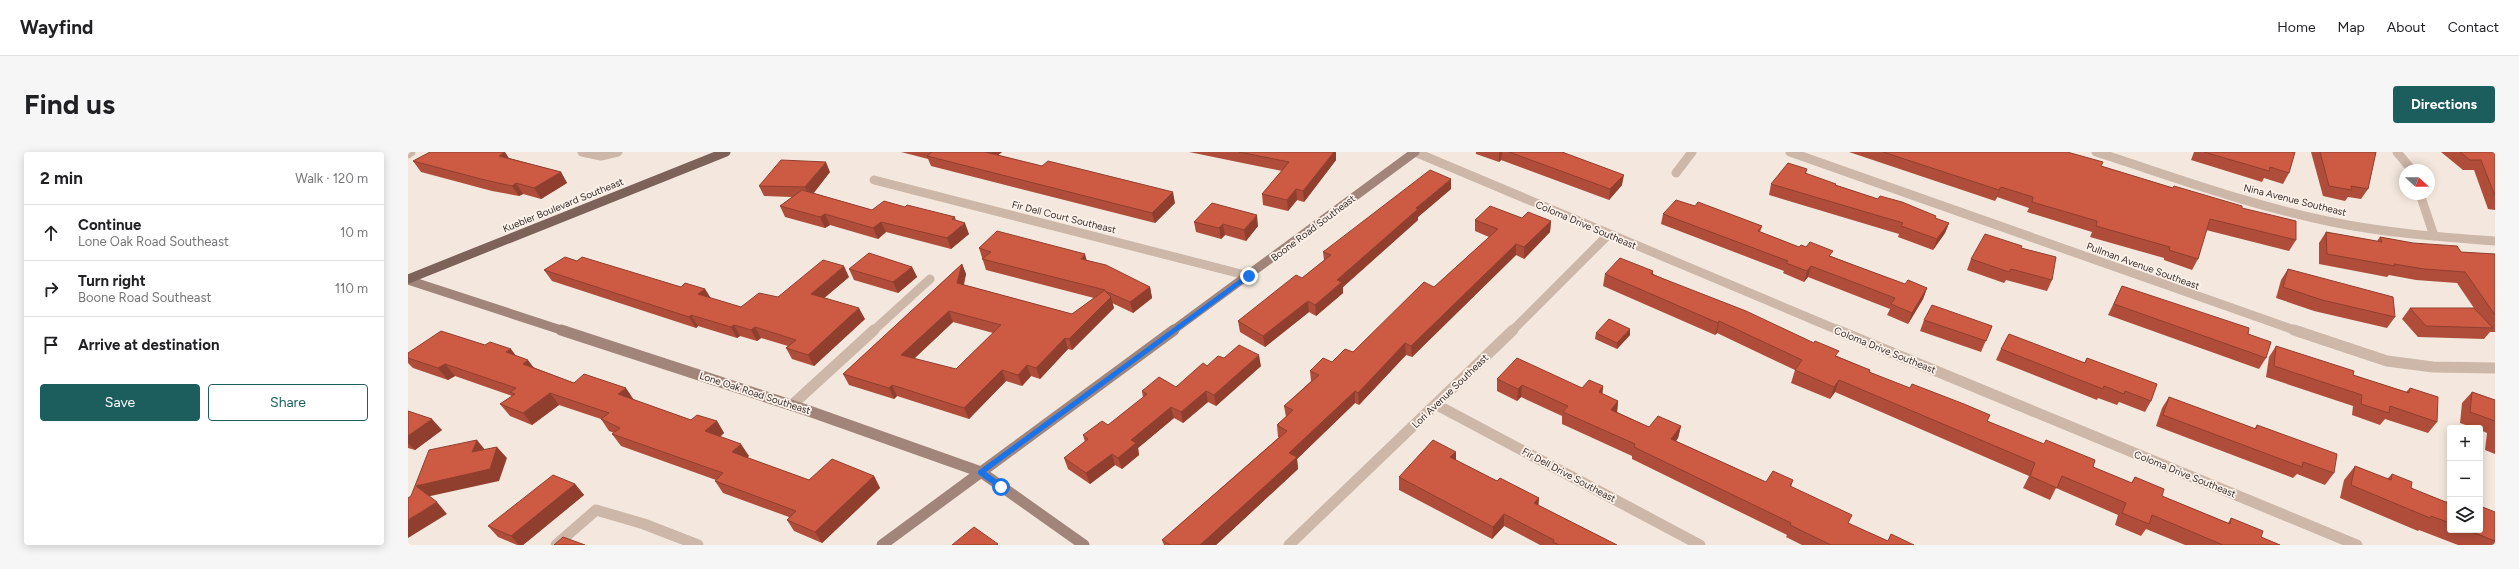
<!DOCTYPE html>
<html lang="en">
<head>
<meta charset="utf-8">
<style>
	:root { --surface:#fff; --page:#f6f6f6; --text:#202124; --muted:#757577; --line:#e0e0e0; --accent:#1c5e5e }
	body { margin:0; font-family:Figtree,sans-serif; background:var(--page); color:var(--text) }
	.controls { position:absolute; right:12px; bottom:12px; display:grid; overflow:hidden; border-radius:4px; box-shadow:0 2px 10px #0003 }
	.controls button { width:36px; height:36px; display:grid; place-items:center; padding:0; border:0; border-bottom:1px solid var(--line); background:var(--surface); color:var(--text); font:20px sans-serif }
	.compass { position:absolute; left:1991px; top:12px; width:36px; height:36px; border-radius:50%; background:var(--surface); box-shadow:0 2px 10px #0003; rotate:111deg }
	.stop { position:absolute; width:12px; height:12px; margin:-9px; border:3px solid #1a73e8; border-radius:50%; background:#fff }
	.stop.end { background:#1a73e8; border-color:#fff; box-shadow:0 1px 4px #0008 }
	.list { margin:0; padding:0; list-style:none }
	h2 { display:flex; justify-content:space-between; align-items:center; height:52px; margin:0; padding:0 16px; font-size:17px }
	h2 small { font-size:13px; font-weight:400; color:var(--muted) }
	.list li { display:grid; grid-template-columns:26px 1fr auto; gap:12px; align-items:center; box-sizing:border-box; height:56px; padding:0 16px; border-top:1px solid var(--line) }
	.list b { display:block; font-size:15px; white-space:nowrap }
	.list p { margin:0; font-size:13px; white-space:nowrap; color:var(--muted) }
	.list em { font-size:13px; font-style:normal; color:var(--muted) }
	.actions { display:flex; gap:8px; padding:12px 16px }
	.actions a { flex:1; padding:9px 0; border:1px solid var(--accent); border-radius:4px; text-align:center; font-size:14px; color:var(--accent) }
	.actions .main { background:var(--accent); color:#fff }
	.icon { flex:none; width:22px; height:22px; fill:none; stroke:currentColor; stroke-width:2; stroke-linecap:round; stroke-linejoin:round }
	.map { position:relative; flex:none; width:2087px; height:393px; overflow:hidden; border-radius:4px }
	header { display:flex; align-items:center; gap:24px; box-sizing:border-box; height:56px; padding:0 20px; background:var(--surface); border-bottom:1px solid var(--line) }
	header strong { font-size:19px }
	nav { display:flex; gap:22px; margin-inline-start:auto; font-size:14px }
	.intro { display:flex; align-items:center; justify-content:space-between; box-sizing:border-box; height:96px; padding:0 24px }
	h1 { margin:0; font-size:28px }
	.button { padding:10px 18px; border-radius:4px; background:var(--accent); color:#fff; font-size:14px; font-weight:700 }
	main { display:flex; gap:24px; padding:0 24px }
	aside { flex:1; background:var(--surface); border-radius:4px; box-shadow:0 2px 10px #0003 }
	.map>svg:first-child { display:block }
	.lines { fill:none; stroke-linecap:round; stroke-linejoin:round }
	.lane-far1 { stroke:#cdb7a8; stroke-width:9 }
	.lane { stroke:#cdb7a8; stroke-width:11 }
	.street-far1 { stroke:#cdb7a8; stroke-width:9 }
	.street { stroke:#cdb7a8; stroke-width:11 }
	.secondary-far1 { stroke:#a1857a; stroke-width:9 }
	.secondary { stroke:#a1857a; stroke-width:11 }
	.primary { stroke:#7c6259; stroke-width:9 }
	.wall { fill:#b04d3a; fill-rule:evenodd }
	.shaded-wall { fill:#903f2f }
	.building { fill:#cd5a43; stroke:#903f2f; fill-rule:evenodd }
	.route { fill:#1a73e8 }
	.labels { text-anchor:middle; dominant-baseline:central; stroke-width:3.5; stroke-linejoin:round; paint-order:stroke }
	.street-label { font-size:10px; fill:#3a2d29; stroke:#fbf2eb }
</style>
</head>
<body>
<header>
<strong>Wayfind</strong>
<nav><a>Home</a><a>Map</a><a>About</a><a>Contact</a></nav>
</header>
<div class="intro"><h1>Find us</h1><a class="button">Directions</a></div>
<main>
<aside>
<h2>2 min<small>Walk · 120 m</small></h2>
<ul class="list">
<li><svg class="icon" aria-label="ahead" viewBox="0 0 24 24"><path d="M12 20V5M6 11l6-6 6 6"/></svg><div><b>Continue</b><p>Lone Oak Road Southeast</p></div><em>10 m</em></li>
<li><svg class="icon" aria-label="right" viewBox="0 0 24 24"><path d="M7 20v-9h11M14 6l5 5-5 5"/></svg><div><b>Turn right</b><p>Boone Road Southeast</p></div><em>110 m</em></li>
<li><svg class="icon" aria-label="arrive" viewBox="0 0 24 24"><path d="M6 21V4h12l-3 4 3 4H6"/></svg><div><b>Arrive at destination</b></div></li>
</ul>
<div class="actions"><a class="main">Save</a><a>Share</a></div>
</aside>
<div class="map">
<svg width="2087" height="393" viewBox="0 0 2087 393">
	<rect width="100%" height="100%" fill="#f4e8de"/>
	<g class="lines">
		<!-- lane-far1 -->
		<polyline class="lane-far1" points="465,179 522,127"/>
		<!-- lane -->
		<g class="lane">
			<polyline points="384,253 466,178"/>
			<polyline points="148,393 188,358 236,372 290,393"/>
		</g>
		<!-- street-far1 -->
		<g class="street-far1">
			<polyline points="174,0 193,4 210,0"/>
			<polyline points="1007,0 1432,179"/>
			<polyline points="1382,0 1889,179"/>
			<path d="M1688,0C1766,25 1844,54 1924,70C1978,81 2032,85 2087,89"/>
			<polyline points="1989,0 2004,18"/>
			<polyline points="0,2 3,0"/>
			<polyline points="1268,21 1284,0"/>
			<polyline points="466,28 841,124"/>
			<polyline points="2012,42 2026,84"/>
			<polyline points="1104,179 1200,83"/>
		</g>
		<!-- street -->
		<g class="street">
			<polyline points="1429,178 1949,393"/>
			<polyline points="1886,178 1979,209 2025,215 2087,216"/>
			<polyline points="1029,253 1292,393"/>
			<polyline points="881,393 1105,178"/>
		</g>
		<!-- secondary-far1 -->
		<g class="secondary-far1">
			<polyline points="0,128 156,179"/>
			<polyline points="764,179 1007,0"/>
		</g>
		<!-- secondary -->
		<g class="secondary">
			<polyline points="153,178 401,259 573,320 676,393"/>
			<polyline points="474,393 766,178"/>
		</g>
		<!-- primary -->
		<polyline class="primary" points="0,127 318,0"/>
	</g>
	<!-- wall -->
	<g class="wall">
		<polygon points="493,0 594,0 590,3 767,51 747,71 523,14 520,7"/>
		<polygon points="781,0 928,0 928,8 896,50 889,48 880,59 855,53 854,42 874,19"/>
		<polygon points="1068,0 1155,0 1214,33 1201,48 1093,8 1091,10 1068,2"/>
		<polygon points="1441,0 1659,0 1693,14 1765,36 1834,56 1888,88 1881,99 1798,78 1790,107 1784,118 1756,108 1756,106 1682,85 1684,80 1619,60 1621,56 1589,45 1587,49"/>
		<polygon points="1786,0 1887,0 1881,21 1875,32 1856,26 1854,30 1783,8"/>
		<polygon points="1903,0 1968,0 1960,37 1953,47 1940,45 1937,49 1915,44"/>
		<polygon points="2033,0 2085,0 2087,2 2087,58 2080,57 2066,18 2055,18"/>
		<polygon points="101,6 153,20 159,31 133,47 115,42 111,44 84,39 13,20 5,9"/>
		<polygon points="1399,17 1398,22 1428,33 1541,71 1537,81 1525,98 1490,85 1491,82 1361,43 1363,32"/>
		<polygon points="422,20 405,41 464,58 497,55 547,65 548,69 561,82 543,97 478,80 470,87 422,73 417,76 377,65 372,54 384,45 356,44 351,34"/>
		<polygon points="1043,37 1010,65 1010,68 935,135 935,141 908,164 901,160 857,195 832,180 830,169 894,126 916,108 915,100"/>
		<polygon points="1287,54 1354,74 1352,80 1391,95 1423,104 1459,118 1497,132 1519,136 1515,147 1500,172 1479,163 1482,157 1400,125 1396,130 1375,121 1376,119 1253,72 1255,62"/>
		<polygon points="1114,66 1143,69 1142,80 1116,107 1108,103 1004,205 998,203 951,253 947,251 889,307 890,317 808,393 756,393 754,388 871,285 870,285 869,273 878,265 876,254 903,229 902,219 924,210 945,200 1026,135 1081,85 1067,79 1067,68"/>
		<polygon points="786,70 850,74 838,89 817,83 813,87 788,80"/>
		<polygon points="1918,80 1969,89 1972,85 2053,100 2087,102 2087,180 2082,180 2076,187 2010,185 1994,167 2002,156 2066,156 2049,131 2008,128 1981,123 1979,125 1911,112 1911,91"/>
		<path d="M571,96L679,108L742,135L744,146L725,161L704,151L706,156L664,198L660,197L632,227L623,224L614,234L598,229L561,267L489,244L486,247L441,233L435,222L554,112L558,122L556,133L664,162L686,146L578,118ZM545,170L585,181L548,217L506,207Z"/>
		<polygon points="1613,96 1644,128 1639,139 1598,128 1596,131 1559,118 1563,107"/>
		<polygon points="169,109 273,135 297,137 302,146 333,155 370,145 441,125 416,146 457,167 406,214 384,207 378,196 380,194 353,186 349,189 332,184 329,186 290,174 288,176 144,129 136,118"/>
		<polygon points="504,115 509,125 490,141 446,128 441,117"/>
		<polygon points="1880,117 1987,165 1979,176 1906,159 1868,146 1873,128"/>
		<polygon points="1245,119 1245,122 1429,204 1462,218 1461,220 1579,269 1685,315 1723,331 1727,325 1754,344 1820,371 1823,366 1853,385 1872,393 1777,393 1738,377 1733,384 1707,373 1710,363 1648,336 1642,348 1615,336 1621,324 1427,240 1422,247 1383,231 1387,218 1309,181 1307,183 1195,134 1197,122"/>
		<polygon points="1714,134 1840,182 1858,206 1851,217 1700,163"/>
		<polygon points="1516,168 1584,174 1573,200 1512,179"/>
		<polygon points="1188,181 1222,183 1209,197 1187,187"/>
		<polygon points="1868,194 1945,223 1998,240 2002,236 2029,270 2020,281 1977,267 1972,273 1944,263 1945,254 1858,225 1861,205"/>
		<polygon points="1593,197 1676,211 1679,206 1743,249 1737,260 1711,250 1709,253 1690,246 1689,248 1588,208"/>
		<polygon points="0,201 108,204 127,216 166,231 226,248 283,268 309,269 316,281 312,285 341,304 339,306 401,328 466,324 472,336 414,391 386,379 379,368 381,365 315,341 307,329 308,328 213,294 204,282 206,281 201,279 193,267 151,253 124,273 102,264 92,252 104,244 47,224 40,228 5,216 0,211"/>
		<polygon points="816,206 853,214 808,254 800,250 775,271 766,266 730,296 731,303 714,317 707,313 682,332 660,317 656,306 677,290 675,283 700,273 735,246 734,239 768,235 799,214"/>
		<polygon points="1089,227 1174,236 1195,234 1194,242 1210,249 1209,260 1241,275 1273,274 1270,286 1268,289 1358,330 1385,328 1383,335 1441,372 1480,389 1506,393 1394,393 1378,385 1379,383 1224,307 1224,304 1154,272 1154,264 1113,245 1109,249 1089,239"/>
		<polygon points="2064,240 2087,248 2087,302 2077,298 2079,281 2072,278 2072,276 2066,276 2052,271 2054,251"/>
		<polygon points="1761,245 1846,277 1849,273 1926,321 1917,333 1889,322 1885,326 1748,274 1754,256"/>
		<polygon points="0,259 34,278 7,298 0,296"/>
		<polygon points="1048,300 1048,308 1089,329 1131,346 1130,353 1209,393 1132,393 1096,374 1084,387 991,338 991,325"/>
		<polygon points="1947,314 1979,327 1984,322 2003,336 2038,350 2041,346 2042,347 2042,378 2072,378 2087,360 2087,393 2050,393 2011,378 2010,379 1932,346 1936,328"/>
		<polygon points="167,332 176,343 115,393 109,393 90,385 80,374"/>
	</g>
	<!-- shaded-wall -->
	<g class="shaded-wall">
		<polygon points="97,0 104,11 91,4"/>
		<polygon points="578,0 594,0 581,11"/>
		<polygon points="926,0 928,0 928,8 896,50 895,39"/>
		<polygon points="1091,0 1094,0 1093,8 1091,10"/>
		<polygon points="418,10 422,20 402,46 397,35"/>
		<polygon points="153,20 159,31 133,47 126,36"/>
		<polygon points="1216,23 1214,33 1201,48 1202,37"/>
		<polygon points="1043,27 1043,37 1010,65 1010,68 935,135 935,141 908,164 907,153 929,128 1008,56"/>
		<polygon points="108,31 115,42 111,44 104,34"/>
		<polygon points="1593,35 1589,45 1587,49 1591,38"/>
		<polygon points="888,37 889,48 880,59 879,48"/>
		<polygon points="765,40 767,51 747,71 744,61"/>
		<polygon points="417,62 422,73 417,76 412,65"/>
		<polygon points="849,63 850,74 838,89 836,78"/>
		<polygon points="1143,69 1142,80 1116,107 1116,95"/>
		<polygon points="473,70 478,80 470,87 465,76"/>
		<polygon points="557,71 561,82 543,97 539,86"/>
		<polygon points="1541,71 1537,81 1525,98 1529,87"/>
		<polygon points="815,72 817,83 813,87 811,76"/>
		<polygon points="1108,92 1108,103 1004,205 1003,194"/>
		<polygon points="677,102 680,113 673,107"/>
		<polygon points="554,112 558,122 553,142 549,131"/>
		<polygon points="436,114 441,125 408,153 403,142"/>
		<polygon points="1403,114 1400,125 1396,130 1399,119"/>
		<polygon points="504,115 509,125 490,141 485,130"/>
		<polygon points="742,135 744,146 725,161 722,150"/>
		<polygon points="1519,136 1515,147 1500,172 1504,161"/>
		<polygon points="297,137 304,148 290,142"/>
		<polygon points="703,145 706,156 664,198 661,187"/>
		<polygon points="900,149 901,160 857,195 855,184"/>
		<polygon points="451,156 457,167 406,214 400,203"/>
		<polygon points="541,159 545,170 498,214 493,203"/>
		<polygon points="283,163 290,174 288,176 281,165"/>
		<polygon points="1311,169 1309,181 1307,183 1310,171"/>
		<polygon points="326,173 332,184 329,186 323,175"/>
		<polygon points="347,175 353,186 349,189 343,178"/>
		<polygon points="1222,177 1222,183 1209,197 1209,191"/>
		<polygon points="657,186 660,197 632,227 628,216"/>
		<polygon points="997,191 998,203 951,253 950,241"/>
		<polygon points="103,197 112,209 98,200"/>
		<polygon points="851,203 853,214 808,254 806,243"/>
		<polygon points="120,208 129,220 115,212"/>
		<polygon points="37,212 47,224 40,228 30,216"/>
		<polygon points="619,213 623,224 614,234 610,223"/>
		<polygon points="594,218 598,229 561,267 556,256"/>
		<polygon points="1431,228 1427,240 1422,247 1426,235"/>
		<polygon points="484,233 489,244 486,247 481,236"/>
		<polygon points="1114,233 1113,245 1109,249 1110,237"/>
		<polygon points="1195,234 1194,246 1191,240"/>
		<polygon points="218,236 226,248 210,242"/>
		<polygon points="798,239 800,250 775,271 773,260"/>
		<polygon points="947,239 947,251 889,307 890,317 808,393 792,393 881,301"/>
		<polygon points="142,241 151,253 124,273 115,261"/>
		<polygon points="1210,249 1209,261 1203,258"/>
		<polygon points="763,255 766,266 730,296 731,303 714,317 710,306 723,288"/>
		<polygon points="24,267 34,278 7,298 0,291 0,284"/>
		<polygon points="309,269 316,281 304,291 297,279"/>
		<polygon points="1273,274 1270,286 1261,299 1263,287"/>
		<polygon points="69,288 78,299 64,300"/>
		<polygon points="333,292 341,304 332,312 324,300"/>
		<polygon points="89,295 99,306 91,329 18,345 8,334"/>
		<polygon points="1048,300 1048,312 1042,305"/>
		<polygon points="704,302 707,313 682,332 678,321"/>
		<polygon points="466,324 472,336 414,391 407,380"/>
		<polygon points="167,332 176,343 115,393 111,393 103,384"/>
		<polygon points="1131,346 1130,358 1126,351"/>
		<polygon points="29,350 39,362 0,386 0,368"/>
		<polygon points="1096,362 1096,374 1084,387 1085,375"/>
	</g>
	<!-- building -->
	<g class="building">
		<polygon points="22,0 97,0 91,4 153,20 126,36 108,31 104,34 77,28 5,9"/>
		<polygon points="524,0 578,0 577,0 634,14 640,9 765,40 744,61 519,4"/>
		<polygon points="831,0 926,0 895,39 888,37 879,48 854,42 881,10"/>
		<polygon points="1101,0 1154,0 1216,23 1202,37"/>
		<polygon points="1475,0 1659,0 1695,10 1693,14 1765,36 1766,34 1834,54 1834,56 1888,69 1888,88 1802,67 1790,107 1761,98 1762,95 1688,74 1689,69 1624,50 1625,45 1593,35 1591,38"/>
		<polygon points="1796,0 1887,0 1881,21 1862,15 1861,19"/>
		<polygon points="1912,0 1968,0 1960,37 1943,34 1944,38 1921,34"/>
		<polygon points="2052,0 2085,0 2087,2 2087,44 2073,8 2062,8"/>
		<polygon points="373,8 418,10 397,35 351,34"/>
		<polygon points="1380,11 1399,17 1397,21 1428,32 1427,33 1470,47 1472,44 1494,50 1528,64 1527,66 1541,71 1529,87 1493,74 1495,71 1363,32"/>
		<polygon points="1022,18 1043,27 1008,56 1010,57 929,128 934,130 907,153 900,149 855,184 830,169 888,123 894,126 923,103 915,100"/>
		<polygon points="394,38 464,58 476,49 497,55 499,53 547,65 544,67 557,71 539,86 473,70 465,76 417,62 412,65 372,54"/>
		<polygon points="1268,48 1287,54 1290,50 1354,74 1350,79 1391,95 1393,93 1398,95 1402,90 1425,99 1421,104 1497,132 1500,128 1519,136 1504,161 1483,152 1487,146 1403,114 1399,119 1378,111 1380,109 1255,62"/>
		<polygon points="804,51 849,63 836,78 815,72 811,76 786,70"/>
		<polygon points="1082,54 1114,66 1120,60 1143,69 1116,95 1108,92 1003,194 997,191 950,241 947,239 881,301 889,305 792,393 762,393 754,388 879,279 869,273 885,258 876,254 911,223 902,219 915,206 924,210 937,197 945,200 1016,130 1026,135 1090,77 1067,68"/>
		<path d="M589,79L677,102L673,107L698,113L742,135L722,150L697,139L703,145L661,187L657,186L628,216L619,213L610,223L594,218L556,256L484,233L481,236L435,222L554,112L549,131L664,162L697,138L574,107L583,100L571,96ZM541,159L593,173L548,217L493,203Z"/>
		<polygon points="1918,80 1974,90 1972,85 2005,91 2049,94 2053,100 2087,102 2087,163 2057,120 2016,117 1986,112 1987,114 1919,102"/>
		<polygon points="1577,82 1614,94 1613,96 1648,105 1644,128 1603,117 1601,120 1563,107"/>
		<polygon points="461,101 504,115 485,130 441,117"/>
		<polygon points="157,105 169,109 174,105 273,135 277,131 297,137 290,142 333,155 351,141 370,145 415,108 436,114 403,142 451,156 400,203 378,196 388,188 347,175 343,178 326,173 323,175 283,163 281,165 136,118"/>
		<polygon points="1212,106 1245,119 1243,122 1338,159 1406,191 1407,189 1431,199 1427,204 1462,218 1461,220 1502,236 1504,232 1556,252 1582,263 1579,269 1636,292 1638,288 1687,308 1685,315 1724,331 1727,325 1756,337 1754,344 1822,372 1823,366 1855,379 1853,385 1872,393 1815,393 1744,363 1741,372 1714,361 1718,351 1654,324 1649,336 1622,324 1627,311 1431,228 1426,235 1387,218 1394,208 1311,169 1310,171 1197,122"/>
		<polygon points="1880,117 1985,145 1987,165 1914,148 1875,135"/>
		<polygon points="1714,134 1841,176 1840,182 1863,190 1858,206 1706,152"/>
		<polygon points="1524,153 1584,174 1578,189 1516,168"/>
		<polygon points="2002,156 2066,156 2085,176 2018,174"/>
		<polygon points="1201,167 1222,177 1209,191 1188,181"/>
		<polygon points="33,179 77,193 82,190 103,197 98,200 120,208 115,212 166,231 176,222 218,236 210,242 283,268 289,263 309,269 297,279 333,292 324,300 401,328 424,307 466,324 407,380 379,368 388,359 307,329 315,321 204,282 212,276 193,267 201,261 142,241 115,261 92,252 107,242 102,240 108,236 37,212 30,216 0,206 0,201"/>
		<polygon points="1601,182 1677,211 1679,206 1749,232 1743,249 1717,239 1716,242 1696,234 1695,237 1593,197"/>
		<polygon points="831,193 851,203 806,243 798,239 773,260 763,255 723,288 728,291 710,306 704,302 678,321 656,306 680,287 675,283 694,269 700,273 739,242 734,239 751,225 768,235 795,211 799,214 810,204 816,206"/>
		<polygon points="1868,194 1946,219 1945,223 2001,241 2002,236 2030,245 2029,270 1982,254 1981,261 1953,252 1954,243 1866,214"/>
		<polygon points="1109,206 1174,236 1181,228 1195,234 1191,240 1210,249 1203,258 1241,275 1250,264 1273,274 1263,287 1358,330 1365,319 1385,328 1382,334 1444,363 1440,371 1480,389 1483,382 1506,393 1423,393 1382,373 1383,371 1226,295 1227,292 1155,260 1160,254 1114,233 1110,237 1089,227"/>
		<polygon points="2064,240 2087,248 2087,269 2062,260"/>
		<polygon points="1761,245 1848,277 1849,273 1929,302 1926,321 1895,310 1894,315 1755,263"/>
		<polygon points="0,259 24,267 0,284"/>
		<polygon points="69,288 64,300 89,295 82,317 8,334 29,350 0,368 0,346 3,344 21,298"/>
		<polygon points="1025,288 1048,300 1042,305 1089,329 1092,326 1131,346 1126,351 1209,393 1151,393 1145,390 1146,388 1096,362 1085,375 991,325"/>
		<polygon points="1947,314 1983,328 1984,322 2004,330 2003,336 2040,351 2041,346 2042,347 2042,371 2023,364 2022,366 1943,333"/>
		<polygon points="145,323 167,332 103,384 80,374"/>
		<polygon points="2072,354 2087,360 2087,389 2059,378 2072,378"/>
		<polygon points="566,375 590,392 588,393 544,393"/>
		<polygon points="155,385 177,393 146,393"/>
	</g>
	<!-- route -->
	<polygon class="route" points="839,122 844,124 578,320 596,333 596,337 591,337 570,322 570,319"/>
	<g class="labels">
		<!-- street labels -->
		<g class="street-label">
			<text transform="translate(1887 48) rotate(14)">Nina Avenue Southeast</text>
			<text transform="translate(155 53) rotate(-22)">Kuebler Boulevard Southeast</text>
			<text transform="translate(656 65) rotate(14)">Fir Dell Court Southeast</text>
			<text transform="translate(1178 73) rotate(23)">Coloma Drive Southeast</text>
			<text transform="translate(905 76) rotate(-37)">Boone Road Southeast</text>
			<text transform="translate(1735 114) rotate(20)">Pullman Avenue Southeast</text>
			<text transform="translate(1477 198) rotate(22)">Coloma Drive Southeast</text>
			<text transform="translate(1042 239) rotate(-44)">Lori Avenue Southeast</text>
			<text transform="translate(347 241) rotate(18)">Lone Oak Road Southeast</text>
			<text transform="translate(1777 322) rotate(22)">Coloma Drive Southeast</text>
			<text transform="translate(1161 323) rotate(28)">Fir Dell Drive Southeast</text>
		</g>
	</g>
</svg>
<div class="controls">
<button>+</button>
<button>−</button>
<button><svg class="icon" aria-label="layers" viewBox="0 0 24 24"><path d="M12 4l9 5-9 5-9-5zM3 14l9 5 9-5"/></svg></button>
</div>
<svg class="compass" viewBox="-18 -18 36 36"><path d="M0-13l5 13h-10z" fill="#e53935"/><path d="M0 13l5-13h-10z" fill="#757577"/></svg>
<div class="stop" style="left:593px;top:335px"></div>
<div class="stop end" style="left:841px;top:124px"></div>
</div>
</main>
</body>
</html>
